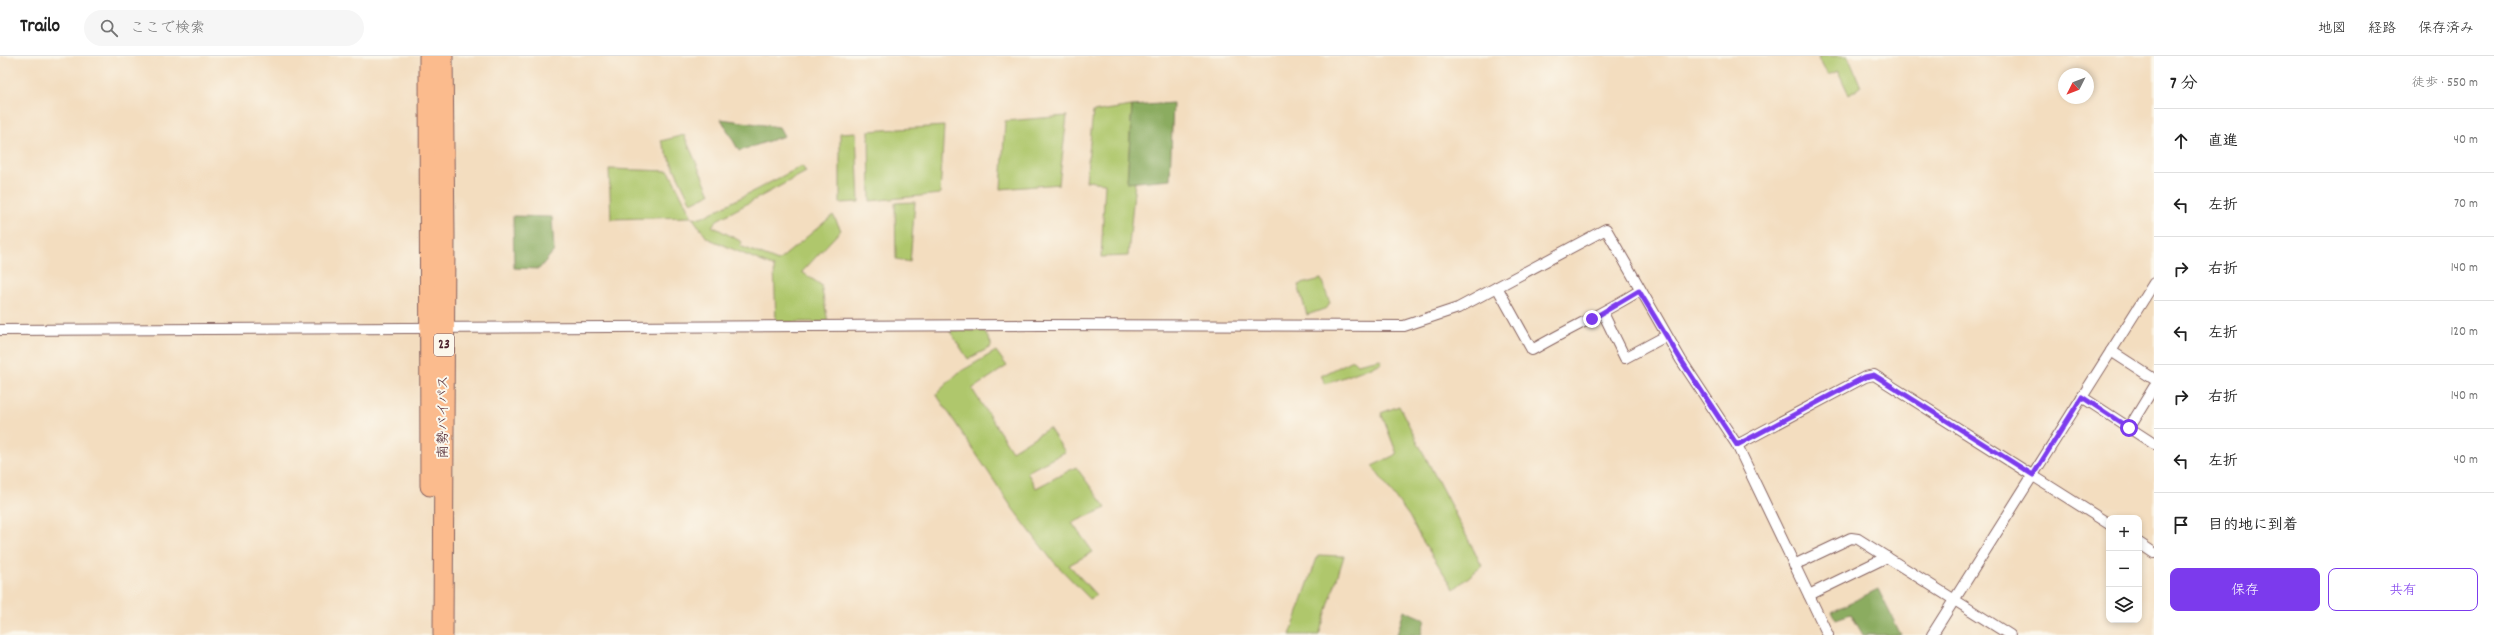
<!DOCTYPE html>
<html lang="ja">
<head>
<meta charset="utf-8">
<style>
	:root { --surface:#fff; --page:#f6f6f6; --text:#222; --muted:#767676; --line:#e0e0e0; --accent:#7c3aed }
	body { margin:0; font-family:Dekko,"Klee One",sans-serif; background:var(--page); color:var(--text) }
	.controls { position:absolute; right:12px; bottom:12px; display:grid; overflow:hidden; border-radius:8px; box-shadow:0 2px 6px #0003 }
	.controls button { width:36px; height:36px; display:grid; place-items:center; padding:0; border:0; border-bottom:1px solid var(--line); background:var(--surface); color:var(--text); font:20px sans-serif }
	.compass { position:absolute; left:2058px; top:12px; width:36px; height:36px; border-radius:50%; background:var(--surface); box-shadow:0 2px 6px #0003; rotate:228deg }
	.stop { position:absolute; width:12px; height:12px; margin:-9px; border:3px solid #7c3aed; border-radius:50%; background:#fff }
	.stop.end { background:#7c3aed; border-color:#fff; box-shadow:0 1px 4px #0008 }
	.list { margin:0; padding:0; list-style:none }
	h2 { display:flex; justify-content:space-between; align-items:center; height:52px; margin:0; padding:0 16px; font-size:17px }
	h2 small { font-size:13px; font-weight:400; color:var(--muted) }
	.list li { display:grid; grid-template-columns:26px 1fr auto; gap:12px; align-items:center; box-sizing:border-box; height:64px; padding:0 16px; border-top:1px solid var(--line) }
	.list b { display:block; font-size:15px; white-space:nowrap }
	.list em { font-size:13px; font-style:normal; color:var(--muted) }
	.actions { display:flex; gap:8px; padding:12px 16px }
	.actions a { flex:1; padding:9px 0; border:1px solid var(--accent); border-radius:8px; text-align:center; font-size:14px; color:var(--accent) }
	.actions .main { background:var(--accent); color:#fff }
	.icon { flex:none; width:22px; height:22px; fill:none; stroke:currentColor; stroke-width:2; stroke-linecap:round; stroke-linejoin:round }
	.map { position:relative; flex:none; width:2154px; height:579px; overflow:hidden }
	header { display:flex; align-items:center; gap:24px; box-sizing:border-box; height:56px; padding:0 20px; background:var(--surface); border-bottom:1px solid var(--line) }
	header strong { font-size:19px }
	nav { display:flex; gap:22px; margin-inline-start:auto; font-size:14px }
	.search { width:280px; height:36px; background:var(--page); display:flex; align-items:center; gap:10px; box-sizing:border-box; padding:0 14px; border-radius:22px; color:var(--muted); font-size:15px }
	main { display:flex }
	aside { flex:1; background:var(--surface) }
	.map>svg:first-child { display:block }
	.green { fill:#afc76c; stroke:#7c734c }
	.forest { fill:#8bac60; stroke:#6a6646 }
	.lines { fill:none; stroke-linecap:round; stroke-linejoin:round }
	.street-casing { stroke:#85625f; stroke-width:12 }
	.highway-casing { stroke:#85625f; stroke-width:21 }
	.street { stroke:#fff; stroke-width:10 }
	.highway { stroke:#fbbb8d; stroke-width:19 }
	.route { stroke:#7c3aed; stroke-width:5 }
	.labels { text-anchor:middle; dominant-baseline:central; stroke-width:4; stroke-linejoin:round; paint-order:stroke }
	.shield { fill:#fbf7ec; stroke:#7f6065; stroke-width:1 }
	.shield-label { font-size:13px; font-weight:bold; fill:#4a1f2b }
	.street-label { font-size:14px; fill:#4a1f2b; stroke:#fbf7ec }
</style>
</head>
<body>
<header>
<strong>Trailo</strong>
<div class="search"><svg class="icon" aria-label="search" viewBox="0 0 24 24"><circle cx="10" cy="10" r="6"/><path d="M15 15l6 6"/></svg>ここで検索</div>
<nav><a>地図</a><a>経路</a><a>保存済み</a></nav>
</header>
<main>
<div class="map">
<svg width="2154" height="579" viewBox="0 0 2154 579">
	<rect width="100%" height="100%" fill="#fbf7ec"/>
	<filter id="ink" filterUnits="userSpaceOnUse"><feTurbulence type="fractalNoise" baseFrequency=".025" numOctaves="2"/><feDisplacementMap in="SourceGraphic" scale="8" xChannelSelector="R" yChannelSelector="G"/><feConvolveMatrix kernelMatrix="1 2 1 2 8 2 1 2 1" color-interpolation-filters="sRGB"/></filter>
	<filter id="wash" filterUnits="userSpaceOnUse"><feTurbulence type="fractalNoise" baseFrequency=".012" numOctaves="4" result="noise"/><feDisplacementMap in="SourceGraphic" scale="16" xChannelSelector="R" yChannelSelector="G"/><feGaussianBlur stdDeviation="0.9" result="paint"/><feColorMatrix in="noise" values="0 0 0 0 0 0 0 0 0 0 0 0 0 0 0 0 0 1.4 0 .05"/><feComposite in="paint" operator="in"/></filter>
	<g filter="url(#wash)">
		<rect width="100%" height="100%" fill="#f3ddbf"/>
		<!-- green -->
		<g class="green">
			<polygon points="1818,0 1848,0 1861,31 1849,39 1838,15 1828,19"/>
			<polygon points="1132,50 1127,126 1135,126 1128,200 1101,201 1105,127 1086,125 1093,56"/>
			<polygon points="1067,60 1059,128 1001,133 1005,65"/>
			<polygon points="944,70 940,138 870,145 869,75"/>
			<polygon points="856,76 859,146 840,147 840,77"/>
			<polygon points="684,79 710,138 691,147 661,85"/>
			<polygon points="802,110 806,116 717,164 712,170 742,186 740,190 778,205 833,159 841,174 802,216 821,229 828,266 776,266 774,211 707,182 692,161 611,163 609,113 669,115 692,161 701,162"/>
			<polygon points="915,146 910,206 896,203 895,147"/>
			<polygon points="1321,223 1330,247 1327,252 1307,259 1298,229"/>
			<polygon points="949,274 984,275 991,287 991,291 968,303"/>
			<polygon points="996,295 1007,310 972,333 1012,395 1049,372 1065,396 1027,416 1036,432 1076,411 1106,452 1072,467 1093,496 1069,509 1096,539 1090,543 1051,503 1013,453 936,338 958,317"/>
			<polygon points="1380,303 1382,307 1326,328 1321,320 1353,304 1357,308"/>
			<polygon points="1399,350 1482,510 1454,533 1420,481 1409,460 1372,410 1397,398 1381,357"/>
			<polygon points="1318,499 1344,500 1319,579 1290,579"/>
		</g>
		<!-- forest -->
		<g class="forest">
			<polygon points="1173,47 1170,123 1127,127 1132,50"/>
			<polygon points="721,63 779,71 784,80 739,95"/>
			<polygon points="513,160 552,161 554,195 539,213 514,212"/>
			<polygon points="1878,533 1901,579 1863,579 1851,558 1836,563 1832,556"/>
			<polygon points="1404,554 1425,563 1421,579 1397,579"/>
		</g>
	</g>
	<g filter="url(#ink)">
		<g class="lines">
			<defs>
				<g id="street">
					<path d="M1497,231L1532,294C1568,273 1604,257 1639,235"/>
					<polyline points="1603,257 1625,302 1666,280"/>
					<polyline points="0,274 1040,269 1404,270 1458,252 1606,173 1681,304 1737,389 1828,579"/>
					<polyline points="2111,295 2154,323"/>
					<polyline points="2082,341 2154,388"/>
					<polyline points="2129,372 2154,331"/>
					<polyline points="1737,389 1865,321 1874,319 2109,468"/>
					<polyline points="2139,487 2154,497"/>
					<polyline points="1794,509 1851,482 1858,483 2010,579"/>
					<polyline points="1809,539 1887,501"/>
					<polyline points="1932,579 2154,227"/>
				</g>
				<g id="highway">
					<polyline points="429,0 430,430"/>
					<polyline points="443,579 445,180 443,0"/>
				</g>
			</defs>
			<!-- street casing -->
			<use href="#street" class="street-casing"/>
			<!-- highway casing -->
			<use href="#highway" class="highway-casing"/>
			<!-- street -->
			<use href="#street" class="street"/>
			<!-- highway -->
			<use href="#highway" class="highway"/>
		</g>
	</g>
	<g class="lines" filter="url(#ink)">
		<!-- route -->
		<polyline class="route" points="1592,263 1639,235 1681,304 1737,389 1865,321 1874,319 2033,419 2082,341 2129,372"/>
	</g>
	<g class="labels">
		<!-- shield labels -->
		<rect class="shield" x="434" y="278" width="20" height="22" rx="3"/>
		<g class="shield-label">
			<text x="444" y="289">23</text>
		</g>
		<!-- street labels -->
		<g class="street-label">
			<text transform="translate(444 361) rotate(-90)">南勢バイパス</text>
		</g>
	</g>
</svg>
<div class="controls">
<button>+</button>
<button>−</button>
<button><svg class="icon" aria-label="layers" viewBox="0 0 24 24"><path d="M12 4l9 5-9 5-9-5zM3 14l9 5 9-5"/></svg></button>
</div>
<svg class="compass" viewBox="-18 -18 36 36"><path d="M0-13l5 13h-10z" fill="#e53935"/><path d="M0 13l5-13h-10z" fill="#767676"/></svg>
<div class="stop" style="left:2129px;top:372px"></div>
<div class="stop end" style="left:1592px;top:263px"></div>
</div>
<aside>
<h2>7 分<small>徒歩 · 550 m</small></h2>
<ul class="list">
<li><svg class="icon" aria-label="ahead" viewBox="0 0 24 24"><path d="M12 20V5M6 11l6-6 6 6"/></svg><div><b>直進</b></div><em>40 m</em></li>
<li><svg class="icon" aria-label="left" viewBox="0 0 24 24"><path d="M17 20v-9H6M10 6l-5 5 5 5"/></svg><div><b>左折</b></div><em>70 m</em></li>
<li><svg class="icon" aria-label="right" viewBox="0 0 24 24"><path d="M7 20v-9h11M14 6l5 5-5 5"/></svg><div><b>右折</b></div><em>140 m</em></li>
<li><svg class="icon" aria-label="left" viewBox="0 0 24 24"><path d="M17 20v-9H6M10 6l-5 5 5 5"/></svg><div><b>左折</b></div><em>120 m</em></li>
<li><svg class="icon" aria-label="right" viewBox="0 0 24 24"><path d="M7 20v-9h11M14 6l5 5-5 5"/></svg><div><b>右折</b></div><em>140 m</em></li>
<li><svg class="icon" aria-label="left" viewBox="0 0 24 24"><path d="M17 20v-9H6M10 6l-5 5 5 5"/></svg><div><b>左折</b></div><em>40 m</em></li>
<li><svg class="icon" aria-label="arrive" viewBox="0 0 24 24"><path d="M6 21V4h12l-3 4 3 4H6"/></svg><div><b>目的地に到着</b></div></li>
</ul>
<div class="actions"><a class="main">保存</a><a>共有</a></div>
</aside>
</main>
</body>
</html>
